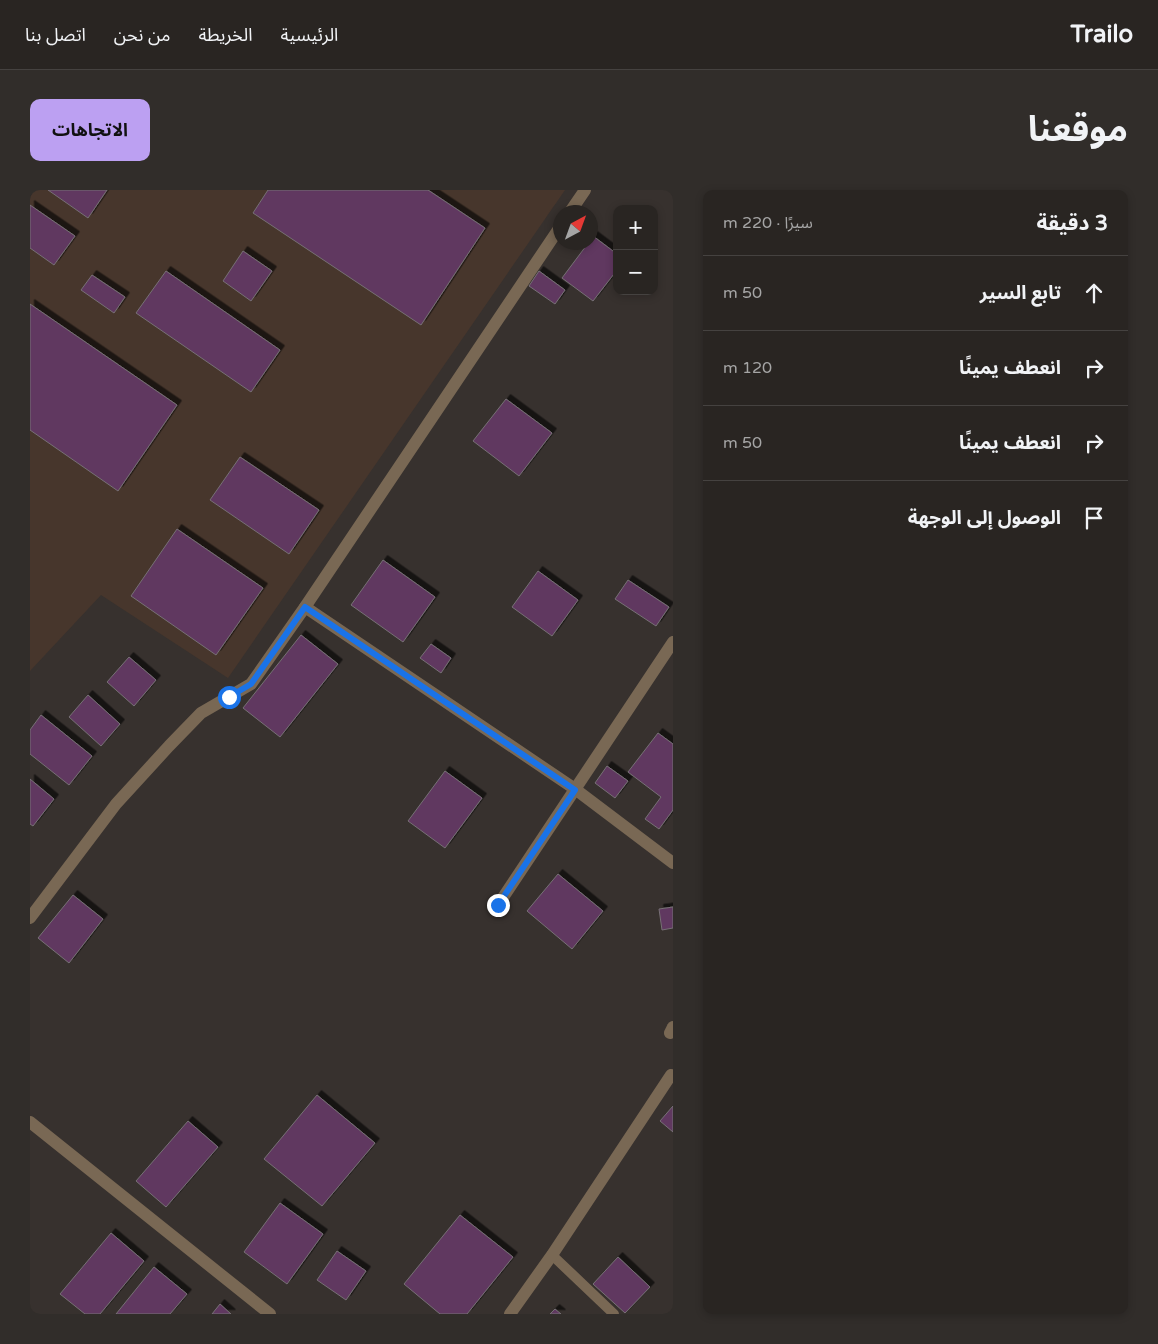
<!DOCTYPE html>
<html lang="ar">
<head>
<meta charset="utf-8">
<style>
	:root { --surface:#292522; --page:#312d2a; --text:#f1f3f6; --muted:#a5a5a5; --line:#454240; --accent:#bca0f2 }
	body { margin:0; font-family:"Varela Round","Noto Sans Arabic",sans-serif; background:var(--page); color:var(--text); direction:rtl }
	.controls { position:absolute; right:15px; top:15px; display:grid; overflow:hidden; border-radius:10px; box-shadow:0 2px 8px #0003 }
	.controls button { width:45px; height:45px; display:grid; place-items:center; padding:0; border:0; border-bottom:1px solid var(--line); background:var(--surface); color:var(--text); font:25px sans-serif }
	.compass { position:absolute; left:523px; top:15px; width:45px; height:45px; border-radius:50%; background:var(--surface); box-shadow:0 2px 8px #0003; rotate:41deg }
	.stop { position:absolute; width:15px; height:15px; margin:-11px; border:4px solid #1a73e8; border-radius:50%; background:#fff }
	.stop.end { background:#1a73e8; border-color:#fff; box-shadow:0 1px 5px #0008 }
	.list { margin:0; padding:0; list-style:none }
	h2 { display:flex; justify-content:space-between; align-items:center; height:65px; margin:0; padding:0 20px; font-size:21px }
	h2 small { font-size:16px; font-weight:400; color:var(--muted) }
	.list li { display:grid; grid-template-columns:32px 1fr auto; gap:15px; align-items:center; box-sizing:border-box; height:75px; padding:0 20px; border-top:1px solid var(--line) }
	.list b { display:block; font-size:19px; white-space:nowrap }
	.list em { font-size:16px; font-style:normal; color:var(--muted) }
	.icon { flex:none; width:28px; height:28px; fill:none; stroke:currentColor; stroke-width:2; stroke-linecap:round; stroke-linejoin:round }
	.map { position:relative; flex:none; width:643px; height:1124px; overflow:hidden; direction:ltr; border-radius:10px }
	header { display:flex; align-items:center; gap:30px; box-sizing:border-box; height:70px; padding:0 25px; background:var(--surface); border-bottom:1px solid var(--line) }
	header strong { font-size:24px }
	nav { display:flex; gap:28px; margin-inline-start:auto; font-size:18px }
	.intro { display:flex; align-items:center; justify-content:space-between; box-sizing:border-box; height:120px; padding:0 30px }
	h1 { margin:0; font-size:35px }
	.button { padding:12px 22px; border-radius:10px; background:var(--accent); color:#111; font-size:18px; font-weight:700 }
	main { display:flex; gap:30px; padding:0 30px }
	aside { flex:1; background:var(--surface); border-radius:10px; box-shadow:0 2px 8px #0003 }
	.map>svg:first-child { display:block }
	.industrial { fill:#47362c }
	.building { fill:#613860; stroke:#767075; filter:url(#shadow) }
	.lines { fill:none; stroke-linecap:round; stroke-linejoin:round }
	.service { stroke:#796854; stroke-width:10 }
	.minor { stroke:#796854; stroke-width:12 }
	.route { stroke:#1a73e8; stroke-width:6 }
</style>
</head>
<body>
<header>
<strong>Trailo</strong>
<nav><a>الرئيسية</a><a>الخريطة</a><a>من نحن</a><a>اتصل بنا</a></nav>
</header>
<div class="intro"><h1>موقعنا</h1><a class="button">الاتجاهات</a></div>
<main>
<aside>
<h2>3 دقيقة<small>سيرًا · 220 m</small></h2>
<ul class="list">
<li><svg class="icon" aria-label="ahead" viewBox="0 0 24 24"><path d="M12 20V5M6 11l6-6 6 6"/></svg><div><b>تابع السير</b></div><em>50 m</em></li>
<li><svg class="icon" aria-label="right" viewBox="0 0 24 24"><path d="M7 20v-9h11M14 6l5 5-5 5"/></svg><div><b>انعطف يمينًا</b></div><em>120 m</em></li>
<li><svg class="icon" aria-label="right" viewBox="0 0 24 24"><path d="M7 20v-9h11M14 6l5 5-5 5"/></svg><div><b>انعطف يمينًا</b></div><em>50 m</em></li>
<li><svg class="icon" aria-label="arrive" viewBox="0 0 24 24"><path d="M6 21V4h12l-3 4 3 4H6"/></svg><div><b>الوصول إلى الوجهة</b></div></li>
</ul>
</aside>
<div class="map">
<svg width="643" height="1124" viewBox="0 0 643 1124">
	<defs>
		<filter id="shadow"><feDropShadow dx="4.5" dy="-4.5" stdDeviation="0" flood-color="#0009"/></filter>
	</defs>
	<rect width="100%" height="100%" fill="#37312e"/>
	<!-- industrial -->
	<polygon class="industrial" points="0,0 535,0 198,488 71,405 0,481"/>
	<!-- building -->
	<g class="building">
		<polygon points="18,0 77,0 58,28"/>
		<polygon points="238,0 398,0 455,38 391,135 223,23"/>
		<polygon points="0,15 45,46 24,75 0,58"/>
		<polygon points="563,46 587,64 587,80 563,111 532,88 559,52 560,52 560,50"/>
		<polygon points="213,61 242,81 221,111 193,91"/>
		<polygon points="136,81 250,160 221,202 106,123"/>
		<polygon points="509,81 535,100 525,114 499,96"/>
		<polygon points="62,85 95,107 84,123 51,100"/>
		<polygon points="0,114 147,215 88,301 0,240"/>
		<polygon points="476,209 522,243 489,286 443,251"/>
		<polygon points="210,267 289,320 259,364 180,310"/>
		<polygon points="147,339 233,398 186,465 101,406"/>
		<polygon points="353,370 405,407 373,452 321,415"/>
		<polygon points="508,381 548,410 522,446 482,417"/>
		<polygon points="598,390 639,417 626,436 585,409"/>
		<polygon points="271,445 308,474 250,547 213,518"/>
		<polygon points="401,454 421,468 411,483 390,468"/>
		<polygon points="99,467 126,490 104,516 77,492"/>
		<polygon points="58,505 90,534 71,556 39,527"/>
		<polygon points="11,525 62,566 39,595 0,564 0,540"/>
		<polygon points="628,543 643,554 643,620 629,639 615,629 631,607 598,582"/>
		<polygon points="577,576 598,591 585,608 565,593"/>
		<polygon points="415,581 452,608 415,658 378,631"/>
		<polygon points="0,589 24,609 3,636 0,634"/>
		<polygon points="528,684 573,721 542,759 497,721"/>
		<polygon points="43,705 73,729 39,773 8,748"/>
		<polygon points="643,717 643,738 632,740 629,719"/>
		<polygon points="287,905 345,953 292,1016 234,969"/>
		<polygon points="643,916 643,942 630,931"/>
		<polygon points="158,931 188,957 136,1017 106,991"/>
		<polygon points="250,1013 293,1044 257,1094 214,1062"/>
		<polygon points="430,1025 483,1067 437,1124 410,1124 374,1094"/>
		<polygon points="81,1043 114,1071 70,1124 55,1124 30,1104"/>
		<polygon points="307,1061 336,1081 316,1110 287,1090"/>
		<polygon points="588,1067 620,1097 595,1123 563,1094"/>
		<polygon points="124,1077 157,1104 140,1124 86,1124"/>
		<polygon points="190,1114 201,1124 182,1124"/>
		<polygon points="525,1119 531,1124 520,1124"/>
	</g>
	<g class="lines">
		<!-- service -->
		<polyline class="service" points="522,1065 584,1124"/>
		<!-- minor -->
		<g class="minor">
			<polyline points="540,22 555,0"/>
			<polyline points="275,417 545,599 643,673"/>
			<polyline points="468,715 643,452"/>
			<polyline points="0,728 86,614 139,556 171,523 221,494 275,417 530,37"/>
			<polyline points="640,843 643,837"/>
			<polyline points="0,932 240,1124"/>
			<polyline points="480,1124 522,1065 641,885"/>
		</g>
	</g>
	<g class="lines">
		<!-- route -->
		<polyline class="route" points="199,507 221,494 275,417 545,600 468,715"/>
	</g>
</svg>
<div class="controls">
<button>+</button>
<button>−</button>
</div>
<svg class="compass" viewBox="-18 -18 36 36"><path d="M0-13l5 13h-10z" fill="#e53935"/><path d="M0 13l5-13h-10z" fill="#a5a5a5"/></svg>
<div class="stop" style="left:199px;top:507px"></div>
<div class="stop end" style="left:468px;top:715px"></div>
</div>
</main>
</body>
</html>
